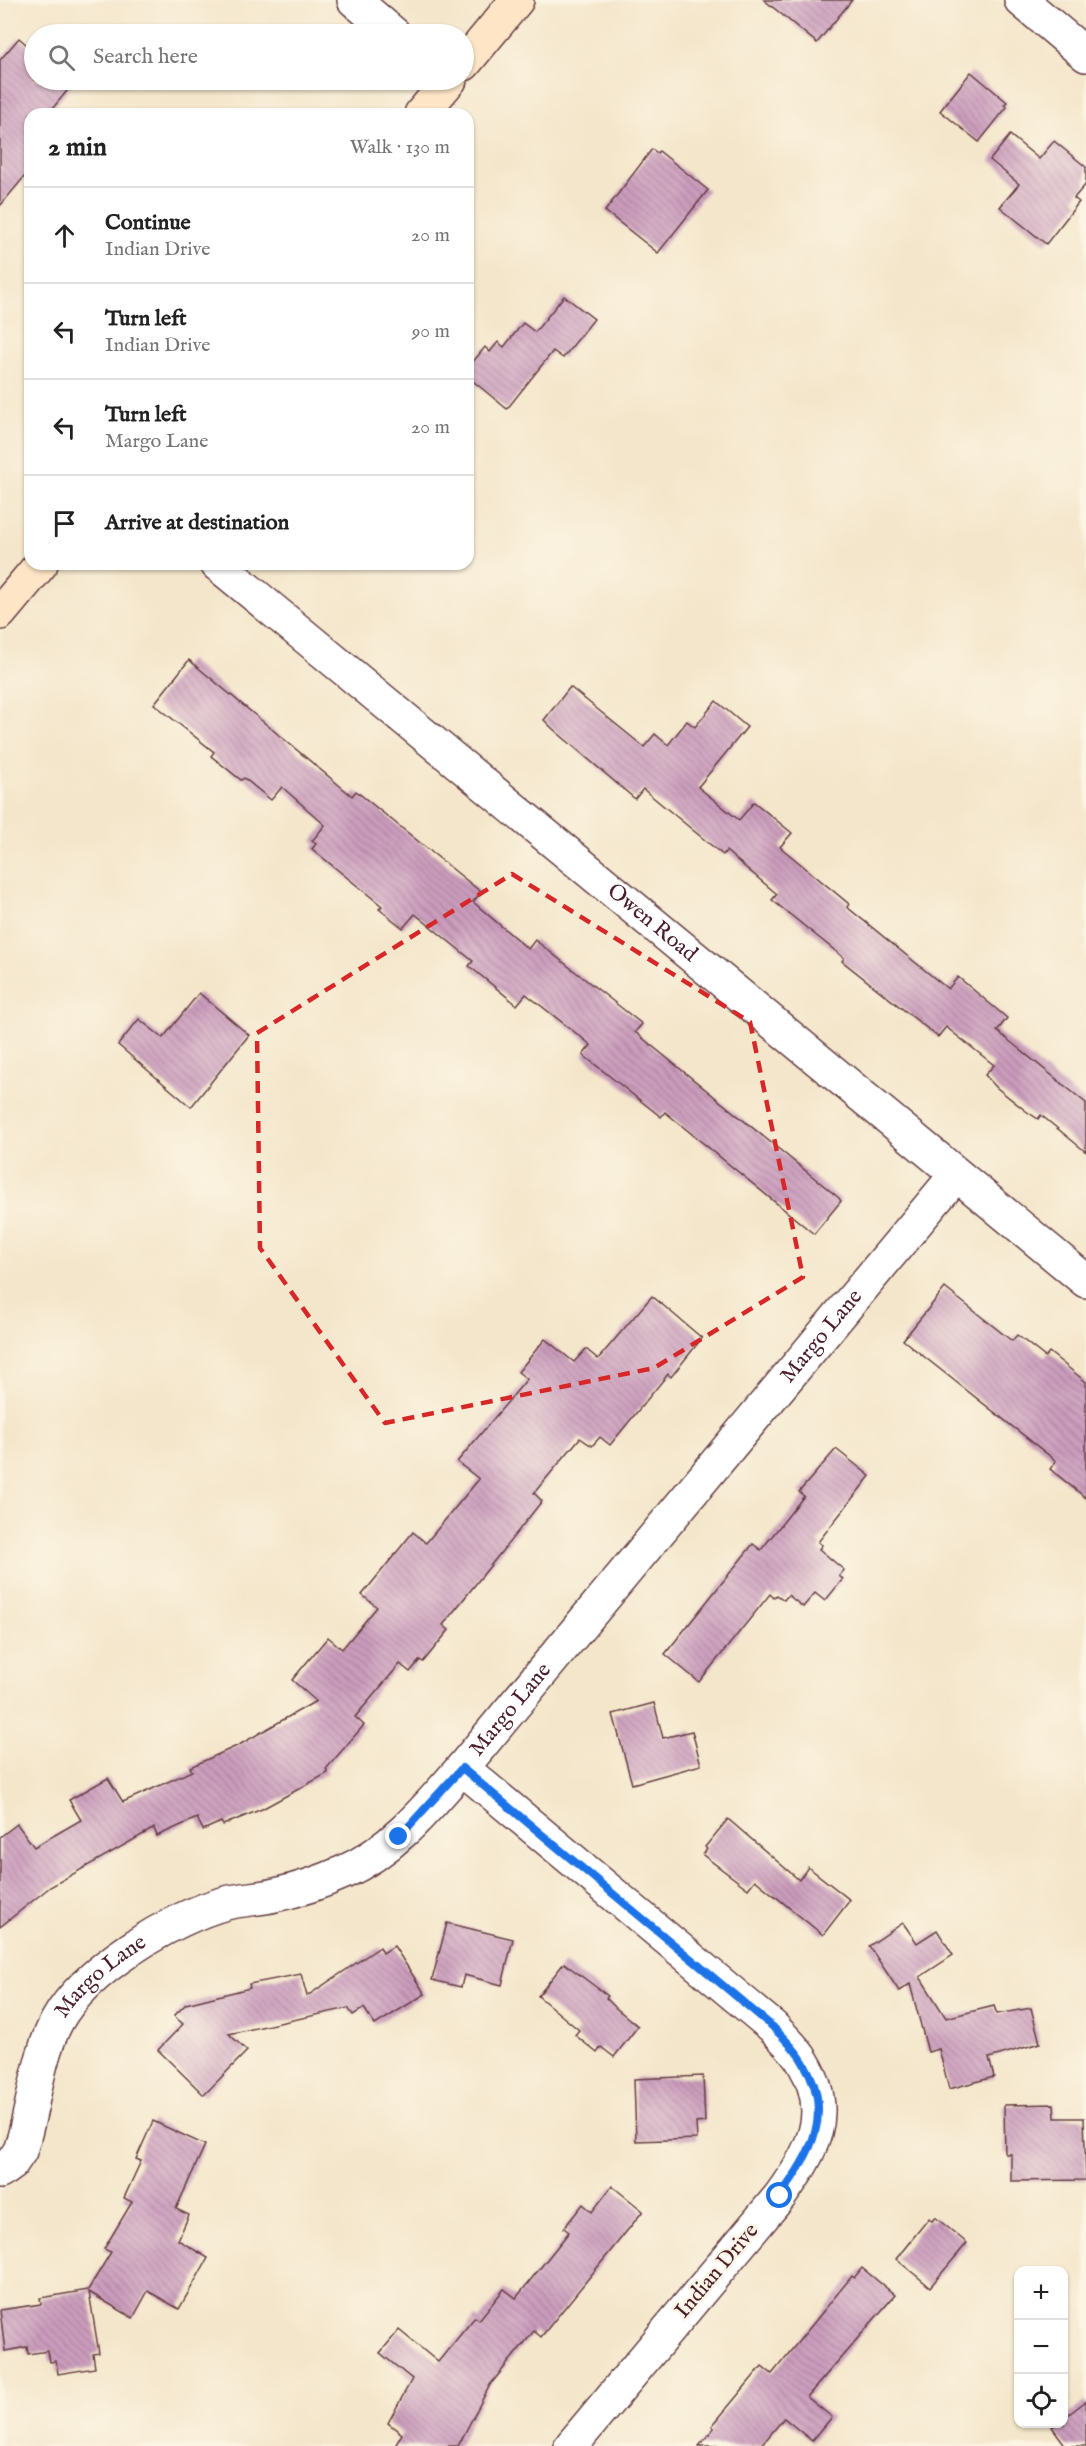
<!DOCTYPE html>
<html lang="en">
<head>
<meta charset="utf-8">
<style>
	:root { --surface:#fff; --page:#f6f6f6; --text:#222; --muted:#767676; --line:#e0e0e0 }
	body { margin:0; font-family:"IM FELL English",serif; background:var(--page); color:var(--text) }
	.controls { position:absolute; right:18px; bottom:18px; display:grid; overflow:hidden; border-radius:12px; box-shadow:0 2px 4px #0004 }
	.controls button { width:54px; height:54px; display:grid; place-items:center; padding:0; border:0; border-bottom:2px solid var(--line); background:var(--surface); color:var(--text); font:30px sans-serif }
	.stop { position:absolute; width:18px; height:18px; margin:-14px; border:4px solid #1a73e8; border-radius:50%; background:#fff }
	.stop.end { background:#1a73e8; border-color:#fff; box-shadow:0 2px 6px #0008 }
	.list { margin:0; padding:0; list-style:none }
	h2 { display:flex; justify-content:space-between; align-items:center; height:78px; margin:0; padding:0 24px; font-size:26px }
	h2 small { font-size:20px; font-weight:400; color:var(--muted) }
	.list li { display:grid; grid-template-columns:39px 1fr auto; gap:18px; align-items:center; box-sizing:border-box; height:96px; padding:0 24px; border-top:2px solid var(--line) }
	.list b { display:block; font-size:22px; white-space:nowrap }
	.list p { margin:0; font-size:20px; white-space:nowrap; color:var(--muted) }
	.list em { font-size:20px; font-style:normal; color:var(--muted) }
	.icon { flex:none; width:33px; height:33px; fill:none; stroke:currentColor; stroke-width:2; stroke-linecap:round; stroke-linejoin:round }
	.map { position:relative; flex:none; width:1086px; height:2446px; overflow:hidden }
	.search { position:absolute; background:var(--surface); box-shadow:0 2px 4px #0004; left:24px; top:24px; width:450px; height:66px; display:flex; align-items:center; gap:15px; box-sizing:border-box; padding:0 21px; border-radius:33px; color:var(--muted); font-size:22px }
	.panel { position:absolute; background:var(--surface); box-shadow:0 2px 4px #0004; left:24px; top:108px; width:450px; height:462px; border-radius:18px }
	.map>svg:first-child { display:block }
	.building { fill:url(#building-back-hatch) }
	.lines { fill:none; stroke-linecap:round; stroke-linejoin:round }
	.minor-casing { stroke:#643d43; stroke-width:36 }
	.secondary-casing { stroke:#643d43; stroke-width:36 }
	.minor { stroke:#fff; stroke-width:33 }
	.secondary { stroke:#fde5c5; stroke-width:33 }
	.route { stroke:#1a73e8; stroke-width:8 }
	.marked { fill:none; stroke:#d62828; stroke-width:4.5; stroke-dasharray:12 8; stroke-linejoin:round }
	.labels { text-anchor:middle; dominant-baseline:central; stroke-width:5; stroke-linejoin:round; paint-order:stroke }
	.street-label { font-size:22px; fill:#4a1f2b; stroke:#fcf5e5 }
</style>
</head>
<body>
<div class="map">
<svg width="1086" height="2446" viewBox="0 0 1086 2446">
	<defs>
		<pattern id="building-back-hatch" width="6" height="6" patternUnits="userSpaceOnUse" patternTransform="scale(1.5)"><rect width="6" height="6" fill="#cb9dbd"/><path d="M-1 5l2 2M0 0l6 6M5-1l2 2" fill="none" stroke="#a77f9a"/></pattern>
	</defs>
	<rect width="100%" height="100%" fill="#fcf5e5"/>
	<filter id="ink" filterUnits="userSpaceOnUse"><feTurbulence type="fractalNoise" baseFrequency=".0167" numOctaves="2"/><feDisplacementMap in="SourceGraphic" scale="12" xChannelSelector="R" yChannelSelector="G"/><feConvolveMatrix kernelMatrix="1 2 1 2 8 2 1 2 1" color-interpolation-filters="sRGB"/></filter>
	<filter id="wash" filterUnits="userSpaceOnUse"><feTurbulence type="fractalNoise" baseFrequency=".008" numOctaves="4" result="noise"/><feDisplacementMap in="SourceGraphic" scale="24" xChannelSelector="R" yChannelSelector="G"/><feGaussianBlur stdDeviation="1.35" result="paint"/><feColorMatrix in="noise" values="0 0 0 0 0 0 0 0 0 0 0 0 0 0 0 0 0 1.4 0 .05"/><feComposite in="paint" operator="in"/></filter>
	<g filter="url(#wash)">
		<rect width="100%" height="100%" fill="#f4e6cb"/>
		<g id="blocks">
			<!-- building -->
			<g class="building">
				<polygon points="764,0 852,0 817,43"/>
				<polygon points="19,38 34,51 34,80 76,80 48,114 30,114 30,170 0,206 0,60"/>
				<polygon points="971,72 1007,102 1004,105 1007,107 979,142 940,111"/>
				<polygon points="1010,135 1039,159 1054,141 1086,167 1086,184 1074,198 1079,202 1046,244 1000,207 1019,184 990,160"/>
				<polygon points="652,149 657,153 659,151 708,190 658,253 605,211"/>
				<polygon points="564,296 594,319 563,358 553,351 507,409 468,377 468,368 485,347 490,352 498,342 504,347 523,323 535,332"/>
				<polygon points="189,660 352,796 356,791 481,892 473,902 528,949 535,940 642,1024 635,1032 839,1198 841,1201 814,1234 665,1112 661,1117 583,1055 591,1045 526,994 517,1005 469,966 473,961 415,914 403,928 379,909 382,906 312,849 316,844 312,841 325,825 282,787 271,800 244,778 241,780 211,756 214,752 154,704"/>
				<polygon points="570,687 644,747 655,734 668,745 687,721 695,727 716,701 747,727 698,787 739,820 754,802 792,833 780,847 849,904 847,907 948,989 958,977 1007,1018 997,1031 1086,1103 1086,1152 1041,1115 1038,1119 1026,1111 997,1088 985,1075 994,1065 946,1027 938,1037 842,961 844,958 772,900 777,894 726,851 723,855 643,789 635,799 553,729 544,720"/>
				<polygon points="199,993 249,1035 191,1107 118,1045 139,1019 163,1038"/>
				<polygon points="945,1288 1012,1341 1017,1335 1045,1357 1049,1352 1086,1382 1086,1498 1050,1469 1056,1461 903,1340"/>
				<polygon points="652,1296 702,1338 671,1377 668,1374 610,1445 600,1437 592,1446 580,1438 534,1493 542,1501 443,1625 449,1630 423,1662 420,1660 410,1672 400,1664 355,1717 364,1725 326,1769 328,1773 262,1809 223,1825 221,1822 203,1830 197,1818 157,1836 154,1828 50,1887 0,1927 0,1837 17,1824 34,1847 81,1820 69,1800 108,1778 123,1802 192,1771 190,1767 239,1745 316,1701 292,1680 328,1637 342,1649 377,1607 362,1595 413,1532 426,1543 479,1479 457,1462 527,1379 518,1372 545,1339 574,1362 586,1349 598,1359"/>
				<polygon points="836,1449 870,1476 818,1542 822,1545 819,1549 844,1570 839,1576 843,1579 825,1601 815,1593 803,1607 788,1595 784,1600 777,1595 774,1598 770,1594 699,1682 665,1654 753,1544 761,1550 804,1496 799,1492"/>
				<polygon points="654,1703 663,1738 692,1731 701,1765 632,1784 613,1714"/>
				<polygon points="728,1819 799,1880 808,1867 850,1900 823,1935 755,1880 748,1889 703,1855 707,1849 705,1847"/>
				<polygon points="447,1923 513,1939 502,1985 464,1975 461,1987 432,1980"/>
				<polygon points="903,1923 917,1943 937,1930 953,1955 920,1977 946,2018 994,2006 997,2014 1031,2008 1040,2043 989,2058 994,2077 949,2089 939,2049 928,2052 910,1984 899,1991 869,1946"/>
				<polygon points="394,1946 425,1994 375,2025 364,2008 353,2015 348,2008 229,2034 247,2051 204,2095 158,2050 183,2024 174,2016 186,2004 250,1988 249,1984 301,1974 307,1996 380,1947 383,1953"/>
				<polygon points="564,1963 608,1996 606,1998 617,2009 638,2026 614,2057 601,2047 597,2053 575,2035 579,2030 538,1996"/>
				<polygon points="703,2076 705,2122 696,2123 697,2139 636,2141 634,2079"/>
				<polygon points="1054,2104 1055,2118 1084,2118 1086,2180 1011,2181 1011,2154 1005,2154 1004,2105"/>
				<polygon points="153,2121 205,2145 176,2209 189,2215 178,2240 208,2258 179,2309 148,2291 133,2318 89,2292 99,2353 93,2354 95,2368 58,2374 56,2361 50,2362 48,2351 28,2354 27,2347 5,2351 0,2310 41,2304 40,2298 88,2290 111,2252 104,2249 132,2202 124,2198 141,2161 136,2159"/>
				<polygon points="612,2186 643,2211 541,2337 534,2331 490,2385 458,2446 395,2446 402,2434 388,2423 412,2379 380,2353 399,2330 438,2362 475,2317 479,2320 504,2289 516,2298 569,2232 564,2228 583,2204 592,2212"/>
				<polygon points="935,2217 967,2243 930,2287 896,2259 929,2218 932,2221"/>
				<polygon points="862,2268 895,2295 807,2397 832,2417 812,2441 784,2418 761,2446 699,2446 714,2428 712,2426 762,2366 772,2374 852,2276 854,2278"/>
				<polygon points="1086,2401 1086,2446 1066,2446 1052,2427 1057,2424 1064,2424 1064,2418"/>
			</g>
		</g>
	</g>
	<g filter="url(#ink)">
		<use href="#blocks" fill-opacity="0" stroke="#643d43" stroke-width="1.5"/>
		<g class="lines">
			<defs>
				<g id="minor">
					<polyline points="354,0 394,34"/>
					<polyline points="1021,0 1086,55"/>
					<path id="s1" d="M217,564L1086,1281"/>
					<path d="M462,1768L773,2027C783,2038 796,2049 803,2062C835,2114 811,2153 780,2196L571,2446"/>
					<path id="s2" d="M0,2172L11,2164L20,2151C34,2109 36,2060 57,2021C85,1970 171,1918 226,1903C242,1899 259,1899 275,1895C298,1890 322,1882 344,1872C393,1850 427,1808 462,1768L956,1175"/>
				</g>
				<g id="secondary">
					<polyline points="464,64 517,0"/>
					<polyline points="421,114 450,80"/>
					<polyline points="0,613 41,564"/>
				</g>
			</defs>
			<!-- minor casing -->
			<use href="#minor" class="minor-casing"/>
			<!-- secondary casing -->
			<use href="#secondary" class="secondary-casing"/>
			<!-- minor -->
			<use href="#minor" class="minor"/>
			<!-- secondary -->
			<use href="#secondary" class="secondary"/>
		</g>
	</g>
	<g class="lines" filter="url(#ink)">
		<!-- route -->
		<path class="route" d="M399,1837L462,1768L773,2027C783,2038 796,2049 803,2062C835,2113 811,2153 780,2196"/>
	</g>
	<!-- marked area -->
	<path class="marked" d="M512,874L750,1022L803,1277L654,1368L385,1423L260,1248L257,1033Z"/>
	<g class="labels">
		<!-- street labels -->
		<g class="street-label">
			<text stroke="none"><textPath href="#s1" startOffset="564">Owen Road</textPath></text>
			<text stroke="none"><textPath href="#s2" startOffset="1218">Margo Lane</textPath></text>
			<text stroke="none"><textPath href="#s2" startOffset="732">Margo Lane</textPath></text>
			<text stroke="none"><textPath href="#s2" startOffset="228">Margo Lane</textPath></text>
			<text transform="translate(717 2271) rotate(-50)">Indian Drive</text>
		</g>
	</g>
</svg>
<div class="controls">
<button>+</button>
<button>−</button>
<button><svg class="icon" aria-label="locate" viewBox="0 0 24 24"><circle cx="12" cy="12" r="6"/><path d="M12 2v4M12 18v4M2 12h4M18 12h4"/></svg></button>
</div>
<div class="stop" style="left:780px;top:2196px"></div>
<div class="stop end" style="left:399px;top:1837px"></div>
<div class="search"><svg class="icon" aria-label="search" viewBox="0 0 24 24"><circle cx="10" cy="10" r="6"/><path d="M15 15l6 6"/></svg>Search here</div>
<section class="panel">
<h2>2 min<small>Walk · 130 m</small></h2>
<ul class="list">
<li><svg class="icon" aria-label="ahead" viewBox="0 0 24 24"><path d="M12 20V5M6 11l6-6 6 6"/></svg><div><b>Continue</b><p>Indian Drive</p></div><em>20 m</em></li>
<li><svg class="icon" aria-label="left" viewBox="0 0 24 24"><path d="M17 20v-9H6M10 6l-5 5 5 5"/></svg><div><b>Turn left</b><p>Indian Drive</p></div><em>90 m</em></li>
<li><svg class="icon" aria-label="left" viewBox="0 0 24 24"><path d="M17 20v-9H6M10 6l-5 5 5 5"/></svg><div><b>Turn left</b><p>Margo Lane</p></div><em>20 m</em></li>
<li><svg class="icon" aria-label="arrive" viewBox="0 0 24 24"><path d="M6 21V4h12l-3 4 3 4H6"/></svg><div><b>Arrive at destination</b></div></li>
</ul>
</section>
</div>
</body>
</html>
